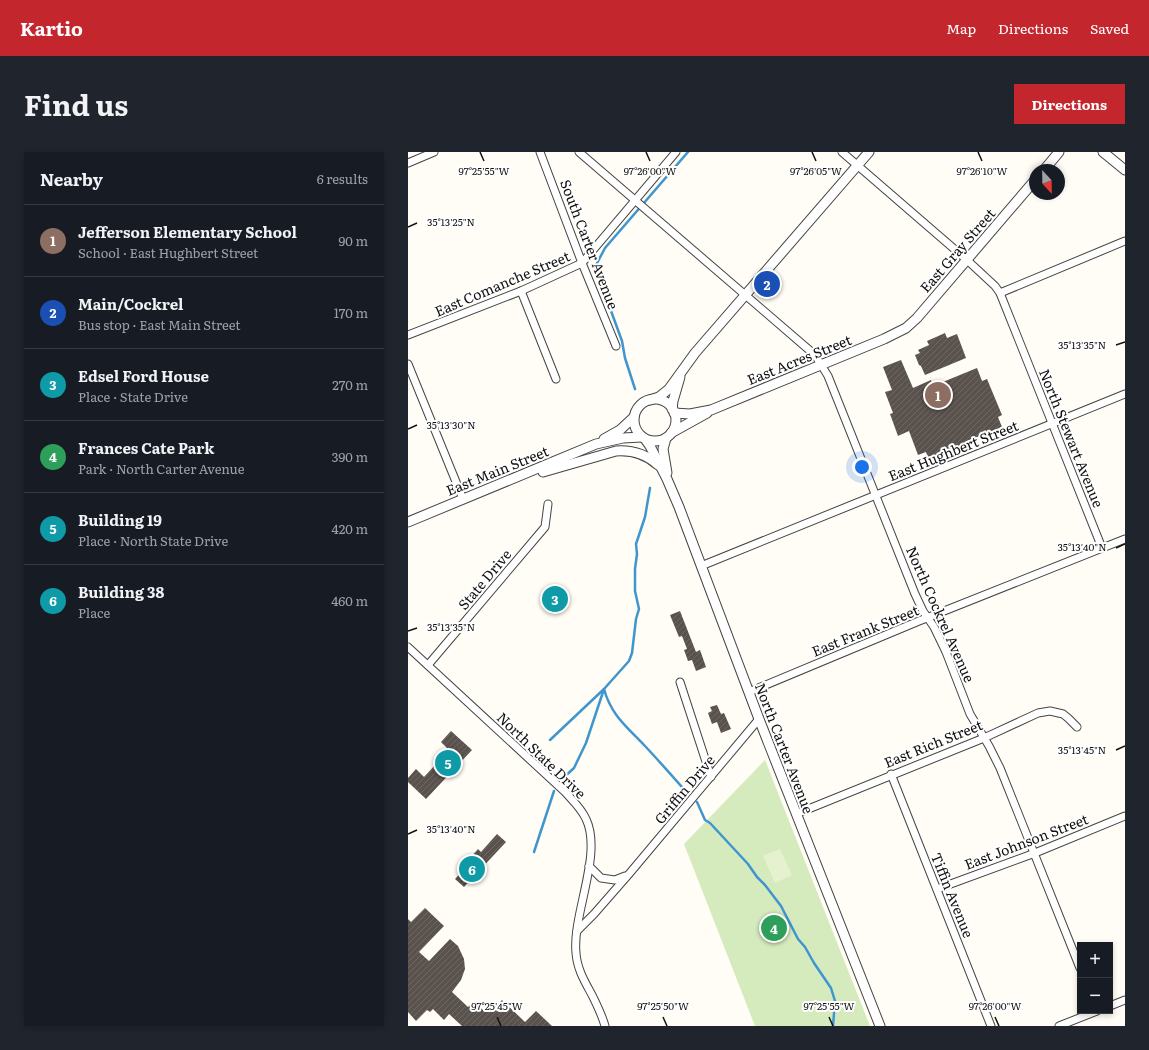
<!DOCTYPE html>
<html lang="en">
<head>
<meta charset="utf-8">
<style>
	:root { --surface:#171b24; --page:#20242c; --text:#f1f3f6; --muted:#9ea1a6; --line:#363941; --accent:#c4262e }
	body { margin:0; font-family:Literata,serif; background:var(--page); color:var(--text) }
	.controls { position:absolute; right:12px; bottom:12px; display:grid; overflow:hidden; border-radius:0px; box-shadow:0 2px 6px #0003 }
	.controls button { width:36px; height:36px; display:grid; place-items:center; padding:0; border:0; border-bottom:1px solid var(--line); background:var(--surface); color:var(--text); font:20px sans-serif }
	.compass { position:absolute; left:621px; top:12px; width:36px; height:36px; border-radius:50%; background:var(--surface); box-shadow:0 2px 6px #0003; rotate:158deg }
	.you { position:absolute; left:454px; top:315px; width:14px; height:14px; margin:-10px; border:3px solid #fff; border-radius:50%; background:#1a73e8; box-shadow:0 0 0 6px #1a73e833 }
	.badge { display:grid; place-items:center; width:26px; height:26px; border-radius:50%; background:var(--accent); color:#fff; font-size:13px; font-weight:700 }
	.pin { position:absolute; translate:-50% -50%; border:2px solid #fff; box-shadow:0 1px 4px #0006 }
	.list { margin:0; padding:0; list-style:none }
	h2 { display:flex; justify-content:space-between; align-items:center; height:52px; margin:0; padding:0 16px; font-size:17px }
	h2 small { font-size:13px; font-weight:400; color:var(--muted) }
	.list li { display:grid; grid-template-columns:26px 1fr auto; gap:12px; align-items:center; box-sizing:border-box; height:72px; padding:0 16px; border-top:1px solid var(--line) }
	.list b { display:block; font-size:15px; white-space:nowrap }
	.list p { margin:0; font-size:13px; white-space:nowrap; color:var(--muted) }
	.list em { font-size:13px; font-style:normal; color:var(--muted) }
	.map { position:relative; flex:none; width:717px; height:874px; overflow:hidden; border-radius:0px }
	header { display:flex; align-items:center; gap:24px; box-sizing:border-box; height:56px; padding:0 20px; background:var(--accent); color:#fff }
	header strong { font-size:19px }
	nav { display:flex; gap:22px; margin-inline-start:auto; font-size:14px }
	.intro { display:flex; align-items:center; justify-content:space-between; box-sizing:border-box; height:96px; padding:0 24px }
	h1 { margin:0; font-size:28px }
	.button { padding:10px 18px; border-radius:0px; background:var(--accent); color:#fff; font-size:14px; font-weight:700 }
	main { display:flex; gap:24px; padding:0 24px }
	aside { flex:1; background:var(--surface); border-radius:0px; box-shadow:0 2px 6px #0003 }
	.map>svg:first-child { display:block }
	.grass { fill:#d5ebbd }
	.pitch { fill:#e6f2cf }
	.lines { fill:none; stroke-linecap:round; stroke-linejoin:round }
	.stream { stroke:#3f96cf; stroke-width:2.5 }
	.building { fill:url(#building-hatch) }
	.minor-casing { stroke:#444; stroke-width:9 }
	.tertiary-casing { stroke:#444; stroke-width:11 }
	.minor { stroke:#fff; stroke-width:7 }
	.tertiary { stroke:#fff; stroke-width:9 }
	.ticks { fill:none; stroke:#111; stroke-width:1.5 }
	.labels { text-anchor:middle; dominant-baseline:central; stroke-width:4; stroke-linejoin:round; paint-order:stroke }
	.street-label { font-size:14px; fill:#111; stroke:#fff }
	.ticks-label { font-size:10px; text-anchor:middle; fill:#111; stroke:#fff; stroke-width:4; stroke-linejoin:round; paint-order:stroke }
</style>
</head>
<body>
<header>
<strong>Kartio</strong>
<nav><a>Map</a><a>Directions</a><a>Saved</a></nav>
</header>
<div class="intro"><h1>Find us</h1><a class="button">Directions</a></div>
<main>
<aside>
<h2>Nearby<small>6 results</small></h2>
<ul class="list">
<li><span class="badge" style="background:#8d6e63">1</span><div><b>Jefferson Elementary School</b><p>School · East Hughbert Street</p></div><em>90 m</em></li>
<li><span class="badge" style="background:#1a4fb4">2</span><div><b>Main/Cockrel</b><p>Bus stop · East Main Street</p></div><em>170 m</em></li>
<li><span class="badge" style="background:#0f9aa8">3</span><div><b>Edsel Ford House</b><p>Place · State Drive</p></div><em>270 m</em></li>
<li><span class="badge" style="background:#2e9e5b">4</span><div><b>Frances Cate Park</b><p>Park · North Carter Avenue</p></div><em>390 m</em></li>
<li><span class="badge" style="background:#0f9aa8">5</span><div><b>Building 19</b><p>Place · North State Drive</p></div><em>420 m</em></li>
<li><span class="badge" style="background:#0f9aa8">6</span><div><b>Building 38</b><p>Place</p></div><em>460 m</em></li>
</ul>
</aside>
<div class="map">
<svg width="717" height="874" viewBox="0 0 717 874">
	<defs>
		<pattern id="building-hatch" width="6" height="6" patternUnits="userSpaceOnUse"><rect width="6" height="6" fill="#5a524d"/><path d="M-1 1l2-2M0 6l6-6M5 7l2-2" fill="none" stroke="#6d6662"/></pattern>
	</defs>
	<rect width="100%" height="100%" fill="#fffdf5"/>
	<!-- grass -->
	<polygon class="grass" points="357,608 462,874 347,874 276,692"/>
	<!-- pitch -->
	<polygon class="pitch" points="372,697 384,723 367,731 355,704"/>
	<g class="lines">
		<!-- stream -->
		<g class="stream">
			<polyline points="227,237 217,206 214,189 187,115 197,96 280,0"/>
			<path d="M142,588L196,537C203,563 219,575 237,594C252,610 266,626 281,643"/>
			<polyline points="154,627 166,616 178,591 196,537 221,509 224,501 228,467 231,457 227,439 227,417 229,402 228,392 237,365 242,336"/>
			<polyline points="289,650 297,668 302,671 340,712 349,725 357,733 373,754 390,787 397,795 406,811 423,836 427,849 425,874"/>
			<polyline points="126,700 146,639"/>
		</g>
	</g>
	<!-- building -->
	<g class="building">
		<polygon points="537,181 539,186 549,182 558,206 517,223 513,214 511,213 507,203 512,201 510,198 521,193 519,189"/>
		<polygon points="493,208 505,236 523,228 525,234 569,216 574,229 579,227 594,263 590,265 594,275 557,290 559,294 521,309 518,300 510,303 501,279 490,284 482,262 485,261 477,240 484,238 475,215"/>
		<polygon points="146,435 160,445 153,453 150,450 144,457 134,449"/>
		<polygon points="272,459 288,500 292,498 298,515 288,519 284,508 280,509 276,498 279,497 274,484 271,485 262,463"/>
		<polygon points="309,553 313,562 316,561 323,577 313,581 309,570 304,572 300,561 304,559 302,555"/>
		<polygon points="43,579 64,598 18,647 0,630 0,626 8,617 16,625 41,598 33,590"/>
		<polygon points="89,682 98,690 56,735 47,727 64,708 62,706 70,697 73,700"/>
		<polygon points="17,756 36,774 11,800 21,809 42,787 50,794 56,807 57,817 53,828 44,840 60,855 66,849 77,860 80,856 83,859 94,848 117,870 128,859 144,874 54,874 41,862 36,868 25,857 22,860 19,858 8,869 0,860 0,767 3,770"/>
	</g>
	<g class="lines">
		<defs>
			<g id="minor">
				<polyline points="132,0 174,111 208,194"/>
				<polyline points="171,0 407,203 420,224 507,442 515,459 526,475 538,500 562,562 581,594 592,616 672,816"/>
				<polyline points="434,0 559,108 587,134 592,141 694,396"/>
				<polyline points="0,11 26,0"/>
				<polyline points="113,139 148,227"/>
				<polyline points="592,141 717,89"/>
				<polyline points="0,183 113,139 174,111 268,0"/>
				<polyline points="0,212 55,347"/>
				<polyline points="293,414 717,242"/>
				<path d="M0,495L157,640C165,649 173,656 178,667C195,702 164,763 168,801C169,817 177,830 184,843C189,853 194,863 197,874"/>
				<polyline points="20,513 137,375 140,352"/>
				<polyline points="272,530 303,625"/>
				<polyline points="341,540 511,469 717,387"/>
				<polyline points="483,622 583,874"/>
				<polyline points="388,662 576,586 630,561 642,559 655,562 660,566 669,575"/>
				<polyline points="181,714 193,726 207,728 217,724"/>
				<polyline points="529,737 627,701 717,664"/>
				<polyline points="169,779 186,762 221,722 351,567"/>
				<polyline points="702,854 717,848"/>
				<polyline points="651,874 689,859"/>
			</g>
			<g id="tertiary">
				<polyline points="695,0 717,18"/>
				<polyline points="636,18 651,0"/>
				<circle cx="247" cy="268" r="21"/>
				<polyline points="242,248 251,245 261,237 287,201 461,0"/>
				<polyline points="264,257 265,249 272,225"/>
				<polyline points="266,261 282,262 303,258 476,187 498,176 509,166 627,28"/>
				<polyline points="263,281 299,261"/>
				<polyline points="258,286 255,297 259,321"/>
				<polyline points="196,287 212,278 226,265"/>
				<polyline points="237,287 242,294 259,327 271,355 351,567 472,874"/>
				<path d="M135,320L208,299C223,298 238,302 250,313"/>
				<polyline points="0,370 188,292 215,286 234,285"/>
			</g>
		</defs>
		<!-- minor casing -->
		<use href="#minor" class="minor-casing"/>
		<!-- tertiary casing -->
		<use href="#tertiary" class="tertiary-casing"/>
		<!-- minor -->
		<use href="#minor" class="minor"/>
		<!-- tertiary -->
		<use href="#tertiary" class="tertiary"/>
	</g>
	<!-- ticks -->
	<path class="ticks" d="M72,0L76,9M238,0L242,9M404,0L408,9M570,0L574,9M0,75L9,71M708,193L717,190M0,277L9,273M708,396L717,392M0,479L9,476M708,598L717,594M0,682L9,678M89,865L93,874M255,865L259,874M421,865L425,874M587,865L591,874"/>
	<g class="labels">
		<!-- street labels -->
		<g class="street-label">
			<text transform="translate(182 92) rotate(69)">South Carter Avenue</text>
			<text transform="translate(549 98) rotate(-49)">East Gray Street</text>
			<text transform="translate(94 131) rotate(-23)">East Comanche Street</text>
			<text transform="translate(391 207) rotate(-22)">East Acres Street</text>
			<text transform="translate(664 286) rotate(68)">North Stewart Avenue</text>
			<text transform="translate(545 298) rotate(-22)">East Hughbert Street</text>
			<text transform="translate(89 318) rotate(-22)">East Main Street</text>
			<text transform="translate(76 427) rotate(-50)">State Drive</text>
			<text transform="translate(533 462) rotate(66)">North Cockrel Avenue</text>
			<text transform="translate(457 478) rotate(-22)">East Frank Street</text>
			<text transform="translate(525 591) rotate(-22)">East Rich Street</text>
			<text transform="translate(377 596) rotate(69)">North Carter Avenue</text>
			<text transform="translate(134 603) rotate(44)">North State Drive</text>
			<text transform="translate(276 637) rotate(-50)">Griffin Drive</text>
			<text transform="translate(618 689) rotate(-21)">East Johnson Street</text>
			<text transform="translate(545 743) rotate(68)">Tiffin Avenue</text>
		</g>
	</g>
	<g class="ticks-label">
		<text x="76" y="23">97°25'55"W</text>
		<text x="242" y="23">97°26'00"W</text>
		<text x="408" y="23">97°26'05"W</text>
		<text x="574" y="23">97°26'10"W</text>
		<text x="43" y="74">35°13'25"N</text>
		<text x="674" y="197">35°13'35"N</text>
		<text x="43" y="277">35°13'30"N</text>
		<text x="674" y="399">35°13'40"N</text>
		<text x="43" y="479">35°13'35"N</text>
		<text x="674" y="602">35°13'45"N</text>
		<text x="43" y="681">35°13'40"N</text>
		<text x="89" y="858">97°25'45"W</text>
		<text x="255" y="858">97°25'50"W</text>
		<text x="421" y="858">97°25'55"W</text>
		<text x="587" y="858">97°26'00"W</text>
	</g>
</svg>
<div class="controls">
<button>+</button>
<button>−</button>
</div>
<svg class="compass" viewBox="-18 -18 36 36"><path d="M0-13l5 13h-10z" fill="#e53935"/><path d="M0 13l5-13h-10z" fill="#9ea1a6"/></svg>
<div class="you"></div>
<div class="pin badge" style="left:530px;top:243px;background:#8d6e63">1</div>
<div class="pin badge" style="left:359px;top:132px;background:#1a4fb4">2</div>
<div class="pin badge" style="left:147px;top:447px;background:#0f9aa8">3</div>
<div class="pin badge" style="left:366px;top:776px;background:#2e9e5b">4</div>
<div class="pin badge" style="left:40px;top:611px;background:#0f9aa8">5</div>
<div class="pin badge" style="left:64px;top:717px;background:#0f9aa8">6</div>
</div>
</main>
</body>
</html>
